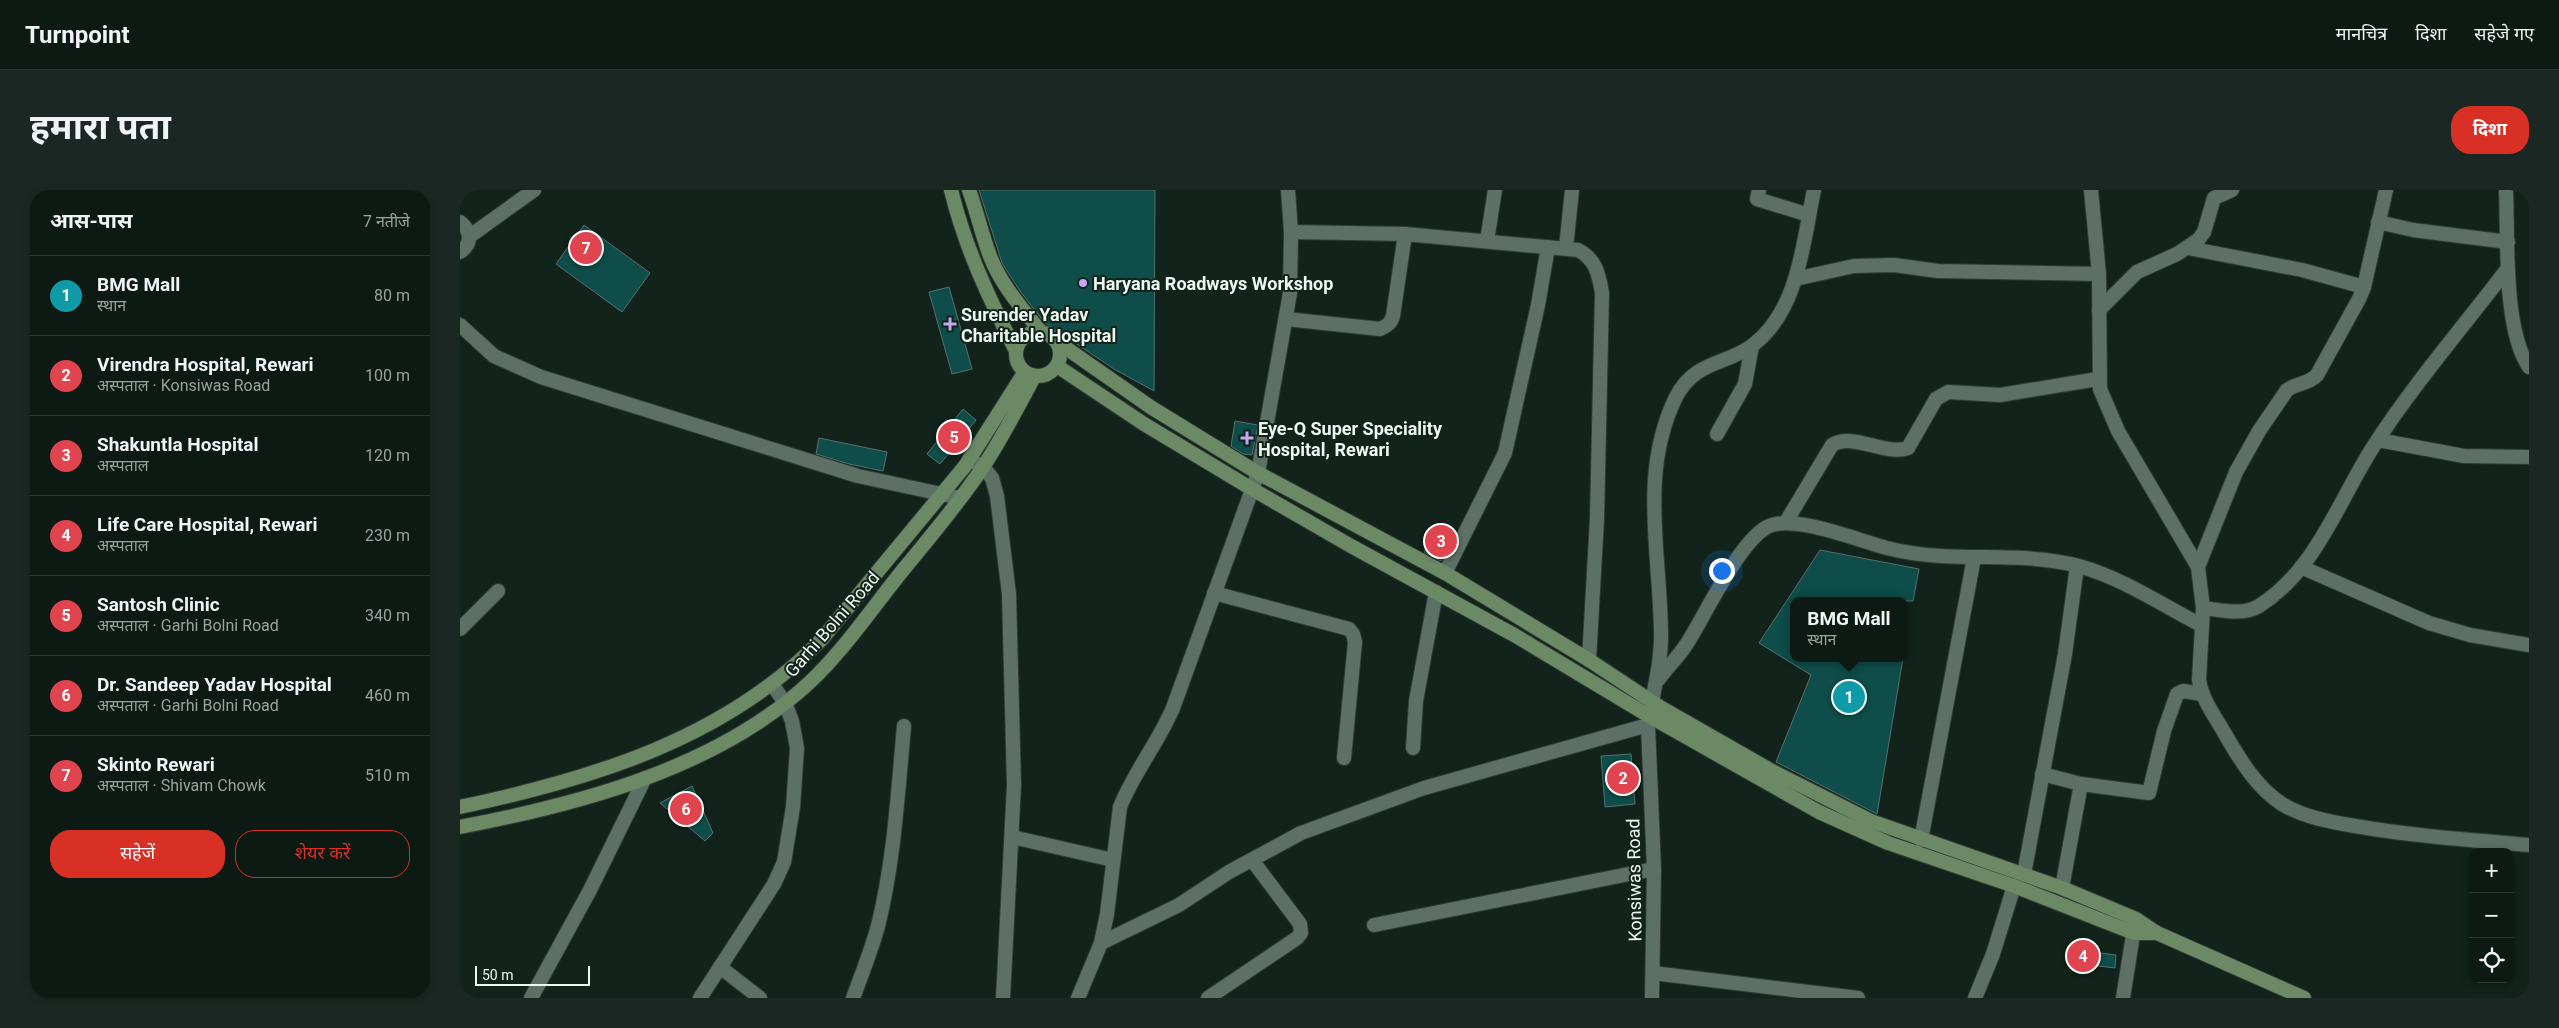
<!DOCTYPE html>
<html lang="hi">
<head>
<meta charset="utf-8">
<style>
	:root { --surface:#0d1a14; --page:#1b2722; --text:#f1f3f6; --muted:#9aa1a0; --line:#2d3834; --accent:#d93025 }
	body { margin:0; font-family:Roboto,"Noto Sans Devanagari",sans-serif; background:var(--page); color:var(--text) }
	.controls { position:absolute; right:15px; bottom:15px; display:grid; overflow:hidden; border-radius:10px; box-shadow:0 2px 8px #0003 }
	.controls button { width:45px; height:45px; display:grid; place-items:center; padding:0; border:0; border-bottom:1px solid var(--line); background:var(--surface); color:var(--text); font:25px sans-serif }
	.scale { position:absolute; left:15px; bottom:12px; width:115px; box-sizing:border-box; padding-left:5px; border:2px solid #edf8f1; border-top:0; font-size:14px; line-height:18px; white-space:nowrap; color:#edf8f1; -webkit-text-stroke:4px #11231a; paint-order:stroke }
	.you { position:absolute; left:1261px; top:380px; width:18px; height:18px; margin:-12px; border:4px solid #fff; border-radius:50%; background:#1a73e8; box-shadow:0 0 0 8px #1a73e833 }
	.badge { display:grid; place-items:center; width:32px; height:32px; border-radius:50%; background:var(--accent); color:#fff; font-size:16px; font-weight:700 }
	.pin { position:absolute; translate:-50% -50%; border:2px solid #fff; box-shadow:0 1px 5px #0006 }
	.popup { position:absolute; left:1330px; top:407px; width:118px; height:65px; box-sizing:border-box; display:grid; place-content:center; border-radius:10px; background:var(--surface); filter:drop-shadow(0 1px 4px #0005); font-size:16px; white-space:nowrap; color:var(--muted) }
	.popup b { font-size:19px; color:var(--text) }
	.popup::after { content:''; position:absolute; left:50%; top:100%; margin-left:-10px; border:10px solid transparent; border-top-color:var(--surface) }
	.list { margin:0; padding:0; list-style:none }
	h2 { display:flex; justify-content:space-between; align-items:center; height:65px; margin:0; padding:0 20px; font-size:21px }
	h2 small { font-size:16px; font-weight:400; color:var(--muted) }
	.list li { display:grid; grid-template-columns:32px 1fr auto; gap:15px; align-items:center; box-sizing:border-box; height:80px; padding:0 20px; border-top:1px solid var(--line) }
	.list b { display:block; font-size:19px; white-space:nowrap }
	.list p { margin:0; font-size:16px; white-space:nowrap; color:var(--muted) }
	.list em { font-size:16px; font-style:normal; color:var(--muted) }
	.actions { display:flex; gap:10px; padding:15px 20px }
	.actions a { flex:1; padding:11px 0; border:1px solid var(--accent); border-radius:20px; text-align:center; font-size:18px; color:var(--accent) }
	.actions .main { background:var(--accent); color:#fff }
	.icon { flex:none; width:28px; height:28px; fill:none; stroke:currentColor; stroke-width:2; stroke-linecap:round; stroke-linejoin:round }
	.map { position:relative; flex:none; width:2069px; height:808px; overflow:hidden; border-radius:20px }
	header { display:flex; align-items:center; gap:30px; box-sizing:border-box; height:70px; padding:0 25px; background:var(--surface); border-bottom:1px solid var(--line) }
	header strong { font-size:24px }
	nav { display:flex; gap:28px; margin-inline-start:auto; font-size:18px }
	.intro { display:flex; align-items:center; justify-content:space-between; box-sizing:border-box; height:120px; padding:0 30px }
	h1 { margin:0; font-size:35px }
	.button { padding:12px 22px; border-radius:20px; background:var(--accent); color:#fff; font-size:18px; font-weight:700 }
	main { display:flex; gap:30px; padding:0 30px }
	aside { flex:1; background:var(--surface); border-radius:20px; box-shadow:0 2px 8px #0003 }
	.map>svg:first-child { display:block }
	.building { fill:#0e4d49; stroke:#57706d }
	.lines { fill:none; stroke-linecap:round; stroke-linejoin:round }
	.minor-casing { stroke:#2f3b34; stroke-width:16 }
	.secondary-casing { stroke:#2f3b34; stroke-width:16 }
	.minor { stroke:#5c7065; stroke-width:14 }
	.secondary { stroke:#6b8965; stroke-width:14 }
	.poi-dot { fill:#c4a7f1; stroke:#11231a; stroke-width:2 }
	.labels { text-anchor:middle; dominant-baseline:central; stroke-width:4; stroke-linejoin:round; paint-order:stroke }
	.poi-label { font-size:18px; font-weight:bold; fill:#edf8f1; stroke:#11231a; text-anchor:start }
	.street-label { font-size:18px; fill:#edf8f1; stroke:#11231a }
</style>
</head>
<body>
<header>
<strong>Turnpoint</strong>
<nav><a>मानचित्र</a><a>दिशा</a><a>सहेजे गए</a></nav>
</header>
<div class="intro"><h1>हमारा पता</h1><a class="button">दिशा</a></div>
<main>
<aside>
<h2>आस-पास<small>7 नतीजे</small></h2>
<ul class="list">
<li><span class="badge" style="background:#0f9aa8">1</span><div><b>BMG Mall</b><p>स्थान</p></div><em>80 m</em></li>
<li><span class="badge" style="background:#e0444e">2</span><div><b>Virendra Hospital, Rewari</b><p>अस्पताल · Konsiwas Road</p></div><em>100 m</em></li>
<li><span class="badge" style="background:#e0444e">3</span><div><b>Shakuntla Hospital</b><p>अस्पताल</p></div><em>120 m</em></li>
<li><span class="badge" style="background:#e0444e">4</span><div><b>Life Care Hospital, Rewari</b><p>अस्पताल</p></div><em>230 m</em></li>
<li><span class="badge" style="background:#e0444e">5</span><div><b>Santosh Clinic</b><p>अस्पताल · Garhi Bolni Road</p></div><em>340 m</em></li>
<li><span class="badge" style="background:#e0444e">6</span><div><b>Dr. Sandeep Yadav Hospital</b><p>अस्पताल · Garhi Bolni Road</p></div><em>460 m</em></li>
<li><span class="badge" style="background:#e0444e">7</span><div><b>Skinto Rewari</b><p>अस्पताल · Shivam Chowk</p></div><em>510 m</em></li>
</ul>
<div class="actions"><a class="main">सहेजें</a><a>शेयर करें</a></div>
</aside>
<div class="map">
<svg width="2069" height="808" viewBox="0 0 2069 808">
	<rect width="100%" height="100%" fill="#11231a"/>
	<!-- building -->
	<g class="building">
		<polygon points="519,0 695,0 694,201 654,179 584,132 560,101 542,73"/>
		<polygon points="124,35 190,83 162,122 96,74"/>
		<polygon points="489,97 512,179 492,184 469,102"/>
		<polygon points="503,219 516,230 480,274 467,264"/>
		<polygon points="775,231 798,235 792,265 783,264 771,256"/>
		<polygon points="359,248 427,262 423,281 389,274 356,264"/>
		<polygon points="979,338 993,347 981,371 964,362"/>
		<polygon points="1360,360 1459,379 1453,411 1334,411 1334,468 1443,468 1417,624 1316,572 1351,485 1299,453"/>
		<polygon points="1171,564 1175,614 1145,617 1141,566"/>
		<polygon points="232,596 253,643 245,651 200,613"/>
		<polygon points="1624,761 1656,765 1655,778 1622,774"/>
	</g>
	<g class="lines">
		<defs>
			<g id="minor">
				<polyline points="1299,0 1297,9 1349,25"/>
				<path d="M1631,0L1639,84L1640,199L1658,241L1738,377L1743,418L1739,490C1742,510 1755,526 1765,544C1780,570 1797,598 1822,614C1843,627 1871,632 1895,636C1953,646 2010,650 2069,655"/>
				<path d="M2046,0C2048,46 2043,139 2069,177"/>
				<path d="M0,32C11,41 13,53 0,62"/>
				<polyline points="1918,32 1953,40 2048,52"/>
				<path d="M831,42L945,44L1118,60C1136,69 1139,85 1142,103L1137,329L1129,470"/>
				<polyline points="10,46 74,0"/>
				<polyline points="1027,51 1035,0"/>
				<polyline points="1106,58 1112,0"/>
				<polyline points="1728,58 1842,80 1904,97"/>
				<polyline points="1335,89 1394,76 1434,75 1478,81 1639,84"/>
				<polyline points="1639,120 1677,82 1717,64 1738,50 1744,42 1754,8 1772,0"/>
				<path d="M826,129L920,139C927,136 931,133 933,126L945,44"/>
				<polyline points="0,135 34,166 81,187 398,286 500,308"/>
				<polyline points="1257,244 1285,194 1292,156"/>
				<polyline points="1918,250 2004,266 2069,267"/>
				<polyline points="509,269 523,277 532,288 537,306 549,404 554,595 543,808"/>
				<path d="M1326,332L1372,255C1394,242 1424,266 1448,258L1476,209L1488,202L1540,205L1638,189"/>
				<path d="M1738,377L1776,282L1799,241L1827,200C1837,193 1849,194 1857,185L1899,109L1904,97L1926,0"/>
				<polyline points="1841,377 1969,433 2010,445 2069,455"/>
				<polyline points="985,383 1045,263 1078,115 1088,57"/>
				<polyline points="754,403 889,439 893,444 895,452 884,568"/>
				<path d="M1743,418C1761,420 1782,426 1799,416C1856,380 1878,312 1913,257C1953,195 2003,137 2048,78"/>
				<polyline points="0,439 38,401"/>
				<path d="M1198,490C1207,478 1218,467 1226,455C1245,426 1278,353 1307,337C1334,323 1401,352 1431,359C1492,374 1560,360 1619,376C1662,388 1702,415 1741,435"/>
				<polyline points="953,558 956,511 976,402"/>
				<polyline points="1582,584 1621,594"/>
				<polyline points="552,647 653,670"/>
				<polyline points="1461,650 1514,368"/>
				<polyline points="1564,684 1605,464 1617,376"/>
				<polyline points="1602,698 1621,594 1689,603 1704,541 1717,504 1723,501 1742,504"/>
				<polyline points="914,735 1194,679"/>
				<polyline points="641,753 719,715 769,682 841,643 964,598 1188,535"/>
				<polyline points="260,777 300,808"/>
				<polyline points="1193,783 1398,808"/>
				<polyline points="71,808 130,700 185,588"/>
				<polyline points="240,808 314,694 324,672 333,617 337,558 332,531 325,513 312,494"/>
				<path d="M393,808C402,784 411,761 418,736C434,672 438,602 444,536"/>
				<path d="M618,808L641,753L647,724L660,617C674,582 698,553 713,518L798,283L830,103L831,42L828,0"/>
				<polyline points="748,808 837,748 841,743 840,734 792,670"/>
				<path d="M1192,808L1194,679L1188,535C1192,504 1202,474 1201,442C1200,362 1179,282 1216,207C1235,170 1267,175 1293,155C1339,120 1343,52 1354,0"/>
				<polyline points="1515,808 1533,764 1554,696"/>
				<polyline points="1663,808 1675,732"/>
			</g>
			<g id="secondary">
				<path d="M491,0C505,57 529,109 556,161"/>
				<path d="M509,0C517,22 522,45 530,66C541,95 562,118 581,142"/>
				<circle cx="578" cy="164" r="22"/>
				<polyline points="596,151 692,218 798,283 985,383 1129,470 1200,517 1312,581 1411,631 1602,698 1676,729 1697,743 1844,808"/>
				<polyline points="597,176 684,234 792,299 891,356 1056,446 1189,526 1359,622 1428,653 1554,696 1674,743 1697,743"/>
				<path d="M0,617C132,589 265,549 361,450L505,276L564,183"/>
				<path d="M0,637C120,614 258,578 350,492C385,459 413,417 443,380C471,346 499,313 523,277C542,248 558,217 574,187"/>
			</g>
		</defs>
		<!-- minor casing -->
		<use href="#minor" class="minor-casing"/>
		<!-- secondary casing -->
		<use href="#secondary" class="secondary-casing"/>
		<!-- minor -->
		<use href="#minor" class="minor"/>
		<!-- secondary -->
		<use href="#secondary" class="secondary"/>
	</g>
	<!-- markers -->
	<g class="poi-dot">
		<circle cx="623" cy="93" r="5"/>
		<path d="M487.5 126.5h5v5h5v5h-5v5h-5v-5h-5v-5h5z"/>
		<path d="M784.5 240.5h5v5h5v5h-5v5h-5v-5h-5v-5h5z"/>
	</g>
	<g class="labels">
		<!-- poi labels -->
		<g class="poi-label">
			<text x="633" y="93">Haryana Roadways Workshop</text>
			<text x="501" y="124">Surender Yadav<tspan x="501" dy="21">Charitable Hospital</tspan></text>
			<text x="798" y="238">Eye-Q Super Speciality<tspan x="798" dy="21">Hospital, Rewari</tspan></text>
		</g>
		<!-- street labels -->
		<g class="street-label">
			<text transform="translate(372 434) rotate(-49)">Garhi Bolni Road</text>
			<text transform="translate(1174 690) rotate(-91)">Konsiwas Road</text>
		</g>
	</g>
</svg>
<div class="controls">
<button>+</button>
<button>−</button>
<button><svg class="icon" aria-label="locate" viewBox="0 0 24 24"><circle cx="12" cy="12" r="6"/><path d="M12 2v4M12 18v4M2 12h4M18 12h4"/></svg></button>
</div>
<div class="scale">50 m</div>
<div class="you"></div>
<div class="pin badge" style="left:1389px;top:507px;background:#0f9aa8">1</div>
<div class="popup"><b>BMG Mall</b>स्थान</div>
<div class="pin badge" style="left:1163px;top:588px;background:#e0444e">2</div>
<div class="pin badge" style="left:981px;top:351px;background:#e0444e">3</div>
<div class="pin badge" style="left:1623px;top:766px;background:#e0444e">4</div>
<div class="pin badge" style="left:494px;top:247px;background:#e0444e">5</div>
<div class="pin badge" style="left:226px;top:619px;background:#e0444e">6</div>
<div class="pin badge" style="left:126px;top:58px;background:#e0444e">7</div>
</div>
</main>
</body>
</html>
